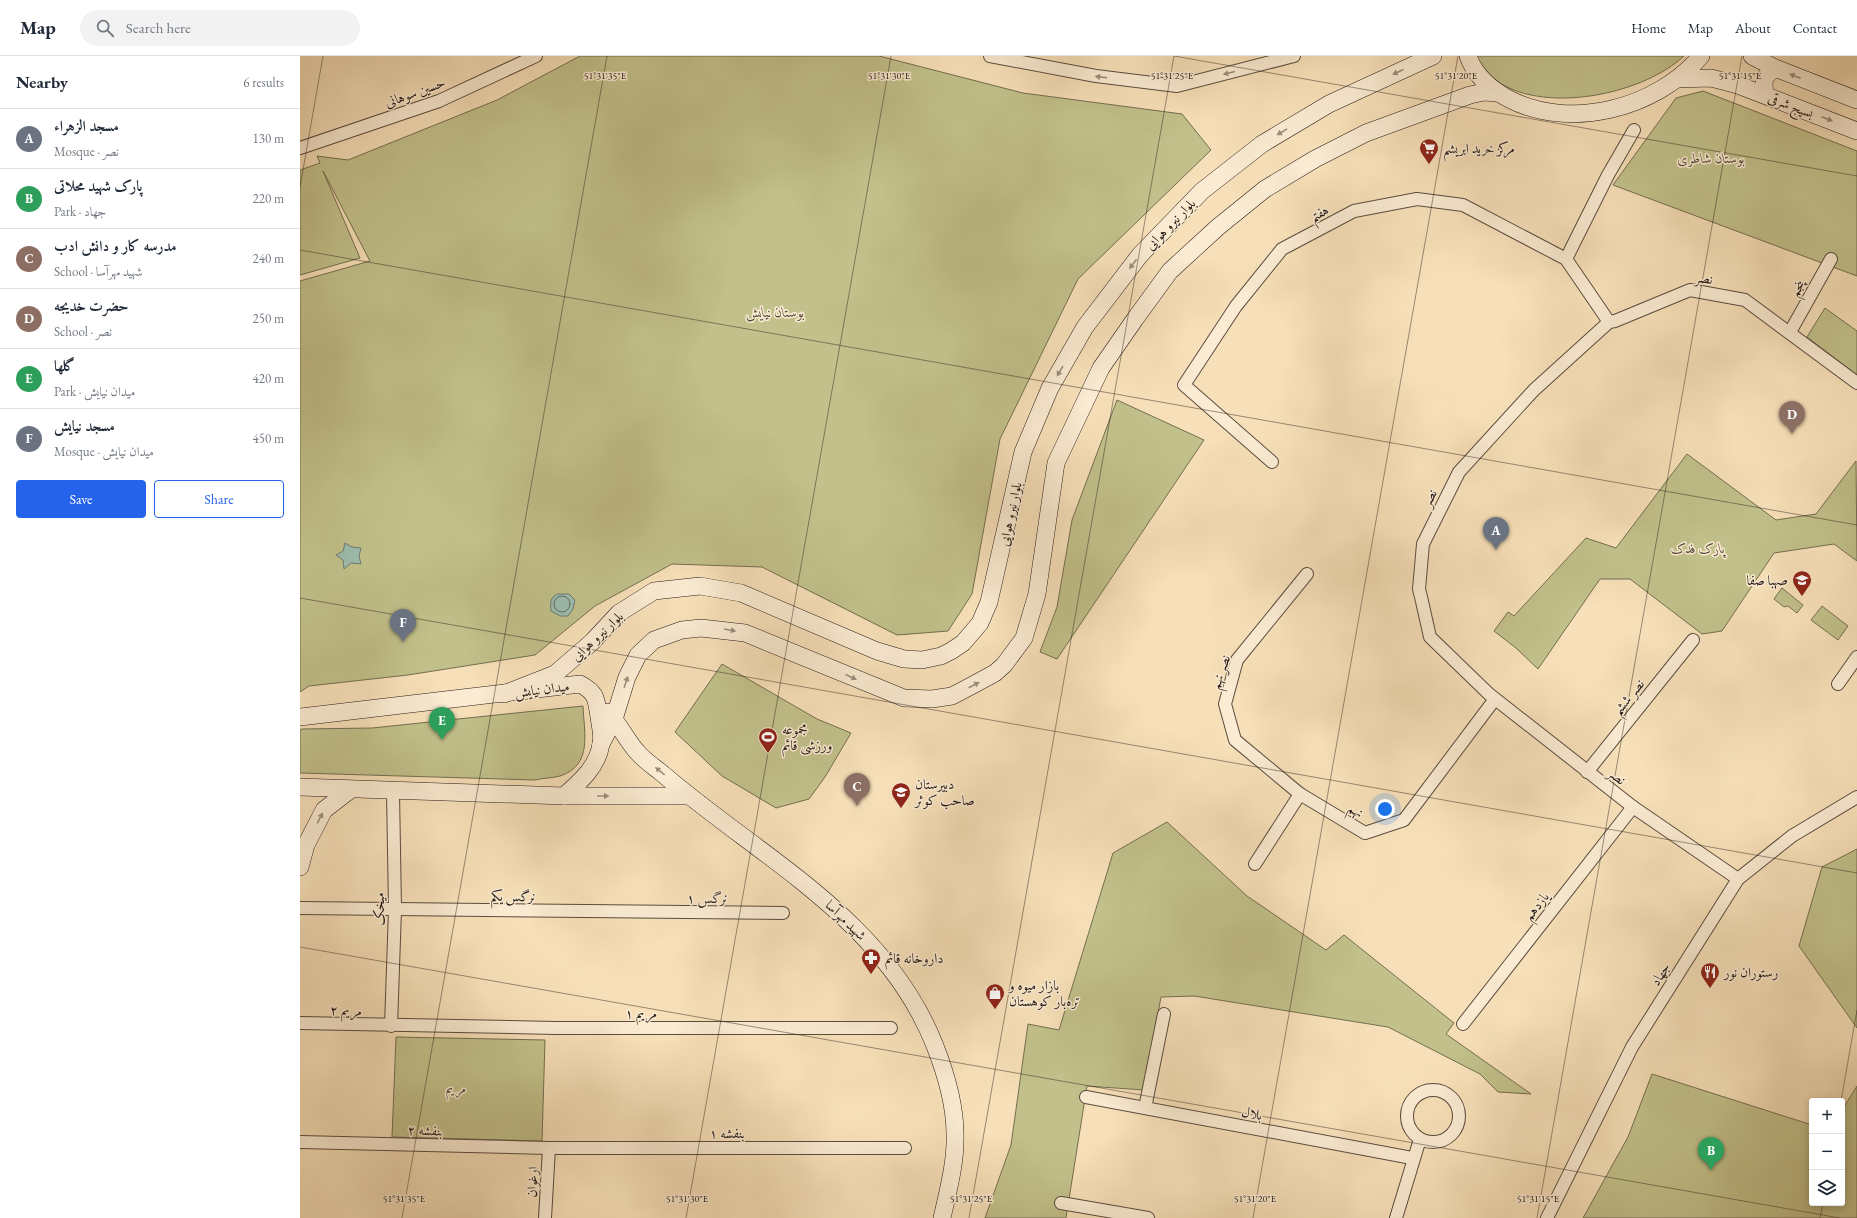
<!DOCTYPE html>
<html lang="en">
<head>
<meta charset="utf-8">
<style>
	:root { --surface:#fff; --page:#f2f2f3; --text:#1f2937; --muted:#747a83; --line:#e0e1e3; --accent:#2563eb }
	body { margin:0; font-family:"EB Garamond",Amiri,serif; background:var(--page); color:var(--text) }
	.controls { position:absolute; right:12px; bottom:12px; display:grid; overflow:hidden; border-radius:4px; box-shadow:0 2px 10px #0003 }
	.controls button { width:36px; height:36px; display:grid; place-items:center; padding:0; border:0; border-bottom:1px solid var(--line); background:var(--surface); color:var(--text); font:20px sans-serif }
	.you { position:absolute; left:1085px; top:753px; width:14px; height:14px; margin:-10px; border:3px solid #fff; border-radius:50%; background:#1a73e8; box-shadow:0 0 0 6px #1a73e833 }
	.badge { display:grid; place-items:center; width:26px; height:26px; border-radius:50%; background:var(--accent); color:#fff; font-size:13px; font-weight:700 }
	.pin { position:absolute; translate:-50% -33px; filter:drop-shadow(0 1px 2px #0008) }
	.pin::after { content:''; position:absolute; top:21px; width:14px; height:12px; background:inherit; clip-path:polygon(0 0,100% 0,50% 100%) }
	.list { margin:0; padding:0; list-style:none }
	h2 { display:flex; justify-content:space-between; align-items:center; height:52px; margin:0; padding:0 16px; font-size:17px }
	h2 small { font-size:13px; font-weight:400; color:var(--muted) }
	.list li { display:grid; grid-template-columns:26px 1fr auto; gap:12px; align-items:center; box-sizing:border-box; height:60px; padding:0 16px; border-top:1px solid var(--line) }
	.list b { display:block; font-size:15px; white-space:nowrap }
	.list p { margin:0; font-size:13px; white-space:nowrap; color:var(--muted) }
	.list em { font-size:13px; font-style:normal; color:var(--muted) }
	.actions { display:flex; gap:8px; padding:12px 16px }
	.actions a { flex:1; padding:9px 0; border:1px solid var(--accent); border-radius:4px; text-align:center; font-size:14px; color:var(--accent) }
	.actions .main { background:var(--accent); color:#fff }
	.icon { flex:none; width:22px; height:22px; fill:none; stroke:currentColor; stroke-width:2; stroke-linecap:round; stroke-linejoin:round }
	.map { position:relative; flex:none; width:1557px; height:1162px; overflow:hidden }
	header { display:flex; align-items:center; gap:24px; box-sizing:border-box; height:56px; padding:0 20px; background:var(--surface); border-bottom:1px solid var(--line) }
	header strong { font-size:19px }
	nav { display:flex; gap:22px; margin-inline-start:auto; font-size:14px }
	.search { width:280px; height:36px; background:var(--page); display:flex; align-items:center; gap:10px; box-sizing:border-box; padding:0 14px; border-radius:22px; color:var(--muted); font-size:15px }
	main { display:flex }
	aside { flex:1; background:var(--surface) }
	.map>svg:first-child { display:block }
	.green { fill:#c2c18b; stroke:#746e50 }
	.water { fill:#9dbdaf; stroke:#6d7c72 }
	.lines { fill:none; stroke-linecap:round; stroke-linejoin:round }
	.shore { stroke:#626c62; stroke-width:1 }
	.minor-casing { stroke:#5a4c3f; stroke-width:14 }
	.secondary-casing { stroke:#261a16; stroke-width:18 }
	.minor { stroke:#faebd2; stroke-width:12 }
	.secondary { stroke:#faebd2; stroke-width:17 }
	.oneway { fill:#9b8d7d }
	.ticks { fill:none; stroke:#261a16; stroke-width:1; stroke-opacity:0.45 }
	.labels { text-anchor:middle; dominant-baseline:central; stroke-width:3; stroke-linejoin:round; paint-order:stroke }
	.street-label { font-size:14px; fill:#261a16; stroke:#faebd2 }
	.poi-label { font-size:14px; fill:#261a16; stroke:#faebd2; text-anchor:start }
	.park-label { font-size:14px; font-style:italic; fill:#554c39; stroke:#faebd2 }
	.ticks-label { font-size:10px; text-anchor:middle; fill:#261a16; stroke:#faebd2; stroke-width:3; stroke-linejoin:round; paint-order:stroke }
</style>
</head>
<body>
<header>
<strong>Map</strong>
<div class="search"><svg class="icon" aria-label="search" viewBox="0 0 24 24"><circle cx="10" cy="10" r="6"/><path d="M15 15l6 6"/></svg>Search here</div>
<nav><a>Home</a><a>Map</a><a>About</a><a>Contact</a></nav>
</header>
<main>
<aside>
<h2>Nearby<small>6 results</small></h2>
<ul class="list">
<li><span class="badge" style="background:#6b7280">A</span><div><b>مسجد الزهراء</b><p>Mosque · نصر</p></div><em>130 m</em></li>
<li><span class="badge" style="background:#2e9e5b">B</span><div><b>پارک شهید محلاتی</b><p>Park · جهاد</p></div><em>220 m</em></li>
<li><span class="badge" style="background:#8d6e63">C</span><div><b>مدرسه کار و دانش ادب</b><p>School · شهید مهرآسا</p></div><em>240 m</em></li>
<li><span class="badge" style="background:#8d6e63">D</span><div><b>حضرت خدیجه</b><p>School · نصر</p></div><em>250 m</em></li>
<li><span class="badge" style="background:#2e9e5b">E</span><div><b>گلها</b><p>Park · میدان نیایش</p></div><em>420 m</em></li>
<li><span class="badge" style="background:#6b7280">F</span><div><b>مسجد نیایش</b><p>Mosque · میدان نیایش</p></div><em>450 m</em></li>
</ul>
<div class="actions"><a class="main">Save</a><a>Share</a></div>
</aside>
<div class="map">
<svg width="1557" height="1162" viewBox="0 0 1557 1162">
	<rect width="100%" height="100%" fill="#f7e0b9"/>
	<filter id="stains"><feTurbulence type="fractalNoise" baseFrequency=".005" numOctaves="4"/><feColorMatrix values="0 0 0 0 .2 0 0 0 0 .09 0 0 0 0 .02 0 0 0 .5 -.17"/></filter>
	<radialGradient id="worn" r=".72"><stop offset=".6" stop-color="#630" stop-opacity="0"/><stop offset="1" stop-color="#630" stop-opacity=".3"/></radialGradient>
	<!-- green -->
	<g class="green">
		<polygon points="280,0 579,0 723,37 882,58 911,94 778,223 700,383 672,538 648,575 597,579 462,511 372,508 295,550 235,599 108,619 9,630 0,636 0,225 70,205 23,115 60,202 0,219 0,114 20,107 17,100 48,104 197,44"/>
		<path d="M1175,0H1384C1344,37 1255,56 1205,30C1192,23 1184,12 1175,0Z"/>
		<polygon points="1403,35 1557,95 1557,220 1313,129 1376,42"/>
		<polygon points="1525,252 1557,275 1557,319 1507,281"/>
		<polygon points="817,344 904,384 757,603 740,596 757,551 772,464"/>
		<polygon points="1387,398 1476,464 1516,458 1556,405 1557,505 1534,488 1474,497 1422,575 1402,578 1330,523 1300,523 1238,613 1216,592 1194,575 1208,556 1214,560 1286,482 1316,492"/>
		<polygon points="1482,532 1503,549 1497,557 1488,550 1484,551 1474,543"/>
		<polygon points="1522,550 1548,570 1538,584 1511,564"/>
		<polygon points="422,608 517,663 551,677 525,721 509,743 476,752 422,720 375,676"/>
		<path d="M283,650C284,677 293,709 260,720C253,722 243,722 235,724L0,717V674L2,673L72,672Z"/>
		<polygon points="867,766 947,840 1026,894 1044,879 1154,967 1146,978 1231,1038 1198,1036 1180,1018 1088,971 894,940 861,941 844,1034 787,1030 766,1162 685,1162 711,1089 728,968 759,974 813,797"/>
		<polygon points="1557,793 1557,972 1499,890 1522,811"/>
		<polygon points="96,981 245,984 242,1085 92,1081"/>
		<polygon points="1352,1018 1512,1069 1512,1147 1542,1147 1542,1054 1557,1030 1557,1162 1283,1162 1328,1081"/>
	</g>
	<!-- water -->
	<g class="water">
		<polygon points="45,487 52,491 61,492 59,500 61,508 51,507 44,513 43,504 36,499 43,495"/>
		<path d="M257,538H269L275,544L273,553L268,560H260L251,555C250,547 250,542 257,538Z"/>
	</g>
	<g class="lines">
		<!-- shore -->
		<circle class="shore" cx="262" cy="548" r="8"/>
		<defs>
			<g id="minor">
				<polyline points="690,0 796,20 877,30 994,0"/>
				<polyline points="0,92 139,45 236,0"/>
				<polyline points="1266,203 1308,119 1334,74"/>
				<polyline points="1490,276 1531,203"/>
				<polyline points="972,406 884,329 936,250 982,193 1054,155 1117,143 1163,149 1266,203 1309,266"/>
				<polyline points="1538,628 1557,601"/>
				<polyline points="1287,716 1393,584"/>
				<polyline points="1000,738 935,684 925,648 937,604 1007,518"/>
				<polyline points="955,808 1000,738 1065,777 1104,764 1195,643"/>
				<polyline points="1438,823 1333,751 1189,638 1130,581 1121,541 1119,533 1123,488 1159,416 1234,334 1309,266 1315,265 1390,234 1445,244 1557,327"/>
				<polyline points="0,852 483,857"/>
				<polyline points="0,967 256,972 591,972"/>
				<polyline points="1163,968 1333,751"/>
				<polyline points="91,970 95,853 93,736"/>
				<circle cx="1133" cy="1060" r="26"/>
				<polyline points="786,1041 1112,1102"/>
				<polyline points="845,1052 864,958"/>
				<polyline points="0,1086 249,1092 605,1092"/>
				<polyline points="761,1147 848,1162"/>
				<polyline points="245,1162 249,1092"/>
				<polyline points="1096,1162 1120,1083"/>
				<polyline points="1247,1162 1332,991 1438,823 1492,780 1557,741"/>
			</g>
			<g id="secondary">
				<path d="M1168,0C1175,20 1190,33 1209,43C1271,75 1357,52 1401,0"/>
				<polyline points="1452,0 1475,12 1557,44"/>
				<polyline points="1377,23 1411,22 1438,29 1557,75"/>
				<path d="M1465,39C1463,24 1463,21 1475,12"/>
				<polyline points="204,638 255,618 292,586 319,557 354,535 400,530 441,537 577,595 604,603 622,604 641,600 651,595 663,587 680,567 689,546 723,396 750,332 785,271 840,199 902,135 962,88 1029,48 1133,0"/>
				<path d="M308,656C321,670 328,688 341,700C348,707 357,713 364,719C461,802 586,864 635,990C646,1018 655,1048 655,1078C656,1106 648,1135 642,1162"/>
				<path d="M0,661L280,628C297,637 296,643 299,661C300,669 303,680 301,688C298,710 280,726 264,740L0,731"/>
				<polyline points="301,688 314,663 327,621 338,599 354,584 382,574 401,572 445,577 604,642 632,643 652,640 671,630 695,617 704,609 724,582 737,538 756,407 801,312 835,263 870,215 918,171 965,133 1015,103 1066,77 1170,39 1184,36 1198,37"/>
				<polyline points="264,740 389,740"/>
				<polyline points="0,811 6,789 24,754 50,734"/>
			</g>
		</defs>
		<!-- minor casing -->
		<use href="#minor" class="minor-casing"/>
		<!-- secondary casing -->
		<use href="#secondary" class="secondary-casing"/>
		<!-- minor -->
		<use href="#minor" class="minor"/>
		<!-- secondary -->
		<use href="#secondary" class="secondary"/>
	</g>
	<!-- one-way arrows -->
	<defs><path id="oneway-solid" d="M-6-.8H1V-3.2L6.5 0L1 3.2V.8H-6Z"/></defs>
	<g class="oneway">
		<use href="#oneway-solid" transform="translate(1098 16) rotate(155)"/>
		<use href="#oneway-solid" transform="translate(929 17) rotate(166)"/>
		<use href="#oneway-solid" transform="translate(1495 20) rotate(-159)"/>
		<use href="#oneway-solid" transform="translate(801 21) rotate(-173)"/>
		<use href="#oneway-solid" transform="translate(1527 63) rotate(21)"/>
		<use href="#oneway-solid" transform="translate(982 76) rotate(149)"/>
		<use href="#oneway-solid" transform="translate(833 208) rotate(127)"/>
		<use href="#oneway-solid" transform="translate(760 315) rotate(120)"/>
		<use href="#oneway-solid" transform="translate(430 574) rotate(10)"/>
		<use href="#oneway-solid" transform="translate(551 621) rotate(24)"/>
		<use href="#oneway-solid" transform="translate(326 626) rotate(-72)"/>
		<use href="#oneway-solid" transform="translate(674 629) rotate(-28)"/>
		<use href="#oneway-solid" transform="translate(360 715) rotate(-141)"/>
		<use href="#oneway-solid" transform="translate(303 740)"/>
		<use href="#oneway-solid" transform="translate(20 762) rotate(-63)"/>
	</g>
	<!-- ticks -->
	<path class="ticks" d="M874,0L1557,120M0,131L23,0M0,194L1557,469M0,542L1557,817M0,891L1540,1162M1541,1045L1557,954M102,1162L307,0M386,1162L591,0M669,1162L874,0M953,1162L1158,0M1237,1162L1442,0M1520,1162L1523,1147"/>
	<!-- icons -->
	<defs>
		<symbol id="supermarket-pin" viewBox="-11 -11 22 30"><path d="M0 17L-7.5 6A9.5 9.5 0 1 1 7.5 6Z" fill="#8f2418" stroke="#faebd2"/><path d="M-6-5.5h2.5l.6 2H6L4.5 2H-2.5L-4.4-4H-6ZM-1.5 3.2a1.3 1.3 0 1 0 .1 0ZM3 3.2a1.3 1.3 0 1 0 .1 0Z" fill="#fff"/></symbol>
		<symbol id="school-pin" viewBox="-11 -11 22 30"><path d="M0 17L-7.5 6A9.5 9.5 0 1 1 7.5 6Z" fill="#8f2418" stroke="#faebd2"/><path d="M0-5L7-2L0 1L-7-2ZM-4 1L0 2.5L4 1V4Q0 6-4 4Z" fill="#fff"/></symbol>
		<symbol id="stadium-pin" viewBox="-11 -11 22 30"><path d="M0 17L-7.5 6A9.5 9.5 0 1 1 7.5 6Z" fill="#8f2418" stroke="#faebd2"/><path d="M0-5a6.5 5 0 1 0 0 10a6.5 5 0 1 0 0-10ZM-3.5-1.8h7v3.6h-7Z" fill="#fff"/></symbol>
		<symbol id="pharmacy-pin" viewBox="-11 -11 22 30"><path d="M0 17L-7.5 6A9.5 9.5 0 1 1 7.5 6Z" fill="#8f2418" stroke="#faebd2"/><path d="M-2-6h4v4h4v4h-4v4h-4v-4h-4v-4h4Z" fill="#fff"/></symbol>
		<symbol id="restaurant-pin" viewBox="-11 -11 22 30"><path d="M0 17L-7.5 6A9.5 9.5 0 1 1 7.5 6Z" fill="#8f2418" stroke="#faebd2"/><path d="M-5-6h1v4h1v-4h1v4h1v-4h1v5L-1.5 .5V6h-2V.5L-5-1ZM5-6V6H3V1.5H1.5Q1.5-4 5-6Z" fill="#fff"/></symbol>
		<symbol id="shop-pin" viewBox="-11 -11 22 30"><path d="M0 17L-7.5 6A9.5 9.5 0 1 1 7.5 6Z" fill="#8f2418" stroke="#faebd2"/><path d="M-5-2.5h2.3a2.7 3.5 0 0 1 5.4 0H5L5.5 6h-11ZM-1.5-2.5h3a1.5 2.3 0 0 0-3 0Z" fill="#fff"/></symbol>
	</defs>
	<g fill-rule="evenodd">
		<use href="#supermarket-pin" x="1118" y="81" width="22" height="30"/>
		<use href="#school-pin" x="1491" y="513" width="22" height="30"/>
		<use href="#stadium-pin" x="457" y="670" width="22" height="30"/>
		<use href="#school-pin" x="590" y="725" width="22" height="30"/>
		<use href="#pharmacy-pin" x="560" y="891" width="22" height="30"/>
		<use href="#restaurant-pin" x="1399" y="905" width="22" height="30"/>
		<use href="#shop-pin" x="684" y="926" width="22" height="30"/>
	</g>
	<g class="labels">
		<!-- street labels -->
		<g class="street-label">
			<text transform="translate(115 36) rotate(-20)">حسین سوهانی</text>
			<text transform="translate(1491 49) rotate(21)">بسیج شرقی</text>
			<text transform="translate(1019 157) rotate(-28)">هفتم</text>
			<text transform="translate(870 168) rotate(-46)">بلوار نیرو هوایی</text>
			<text transform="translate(1404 222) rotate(7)">نصر</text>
			<text transform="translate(1497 232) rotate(-61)">پنجم</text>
			<text transform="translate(1129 442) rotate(-64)">نصر</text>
			<text transform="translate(710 458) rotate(-78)">بلوار نیرو هوایی</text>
			<text transform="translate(297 580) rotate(-43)">بلوار نیرو هوایی</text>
			<text transform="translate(920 616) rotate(-71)">نصر نهم</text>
			<text transform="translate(242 633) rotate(-7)">میدان نیایش</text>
			<text transform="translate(1328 641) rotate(-51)">نصر ششم</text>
			<text transform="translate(1317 720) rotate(37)">نصر</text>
			<text transform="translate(1056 754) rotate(31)">نهم</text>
			<text transform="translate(213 840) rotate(1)">نرگس یکم</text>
			<text x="407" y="842">نرگس ۱</text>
			<text transform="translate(1236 850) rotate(-52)">یازدهم</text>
			<text transform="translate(79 853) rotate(-90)">میخک</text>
			<text transform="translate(546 864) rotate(44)">شهید مهرآسا</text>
			<text transform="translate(1360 918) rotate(-58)">جهاد</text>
			<text transform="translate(46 954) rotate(2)">مریم ۲</text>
			<text x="341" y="957">مریم ۱</text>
			<text transform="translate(952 1057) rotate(11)">بلال</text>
			<text transform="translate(125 1074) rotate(2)">بنفشه ۲</text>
			<text x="427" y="1077">بنفشه ۱</text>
			<text transform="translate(232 1126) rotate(-87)">ارغوان</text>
		</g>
		<!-- poi labels -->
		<g class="poi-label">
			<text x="1143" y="92">مرکز خرید ابریشم</text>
			<text x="1488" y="524" text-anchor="end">صهبا صفا</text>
			<text x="482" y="673">مجموعه<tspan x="482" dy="16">ورزشی قائم</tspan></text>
			<text x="615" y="728">دبيرستان<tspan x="615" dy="16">صاحب كوثر</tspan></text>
			<text x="585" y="902">داروخانه قائم</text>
			<text x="1424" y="916">رستوران نور</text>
			<text x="709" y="929">بازار میوه و<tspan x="709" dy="16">تره‌بار کوهستان</tspan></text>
		</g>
		<!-- park labels -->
		<g class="park-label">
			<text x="1411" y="102">بوستان شاطری</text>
			<text x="475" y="256">بوستان نیایش</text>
			<text x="1398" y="492">پارک فدک</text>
			<text x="156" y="1032">مریم</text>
		</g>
	</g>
	<g class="ticks-label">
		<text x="305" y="23">51°31'35"E</text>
		<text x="589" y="23">51°31'30"E</text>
		<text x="872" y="23">51°31'25"E</text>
		<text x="1156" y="23">51°31'20"E</text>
		<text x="1440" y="23">51°31'15"E</text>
		<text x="104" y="1146">51°31'35"E</text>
		<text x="387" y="1146">51°31'30"E</text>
		<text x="671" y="1146">51°31'25"E</text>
		<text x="955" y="1146">51°31'20"E</text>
		<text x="1238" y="1146">51°31'15"E</text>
	</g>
	<rect width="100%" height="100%" filter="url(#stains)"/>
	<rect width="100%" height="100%" fill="url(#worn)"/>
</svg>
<div class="controls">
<button>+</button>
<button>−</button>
<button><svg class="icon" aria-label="layers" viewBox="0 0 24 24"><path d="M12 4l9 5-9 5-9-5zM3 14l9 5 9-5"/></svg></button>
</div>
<div class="you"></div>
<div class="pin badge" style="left:1196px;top:494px;background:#6b7280">A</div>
<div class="pin badge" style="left:1411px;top:1114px;background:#2e9e5b">B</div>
<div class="pin badge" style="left:557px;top:750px;background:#8d6e63">C</div>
<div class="pin badge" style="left:1492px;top:378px;background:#8d6e63">D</div>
<div class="pin badge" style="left:142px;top:684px;background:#2e9e5b">E</div>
<div class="pin badge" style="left:103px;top:586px;background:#6b7280">F</div>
</div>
</main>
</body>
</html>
